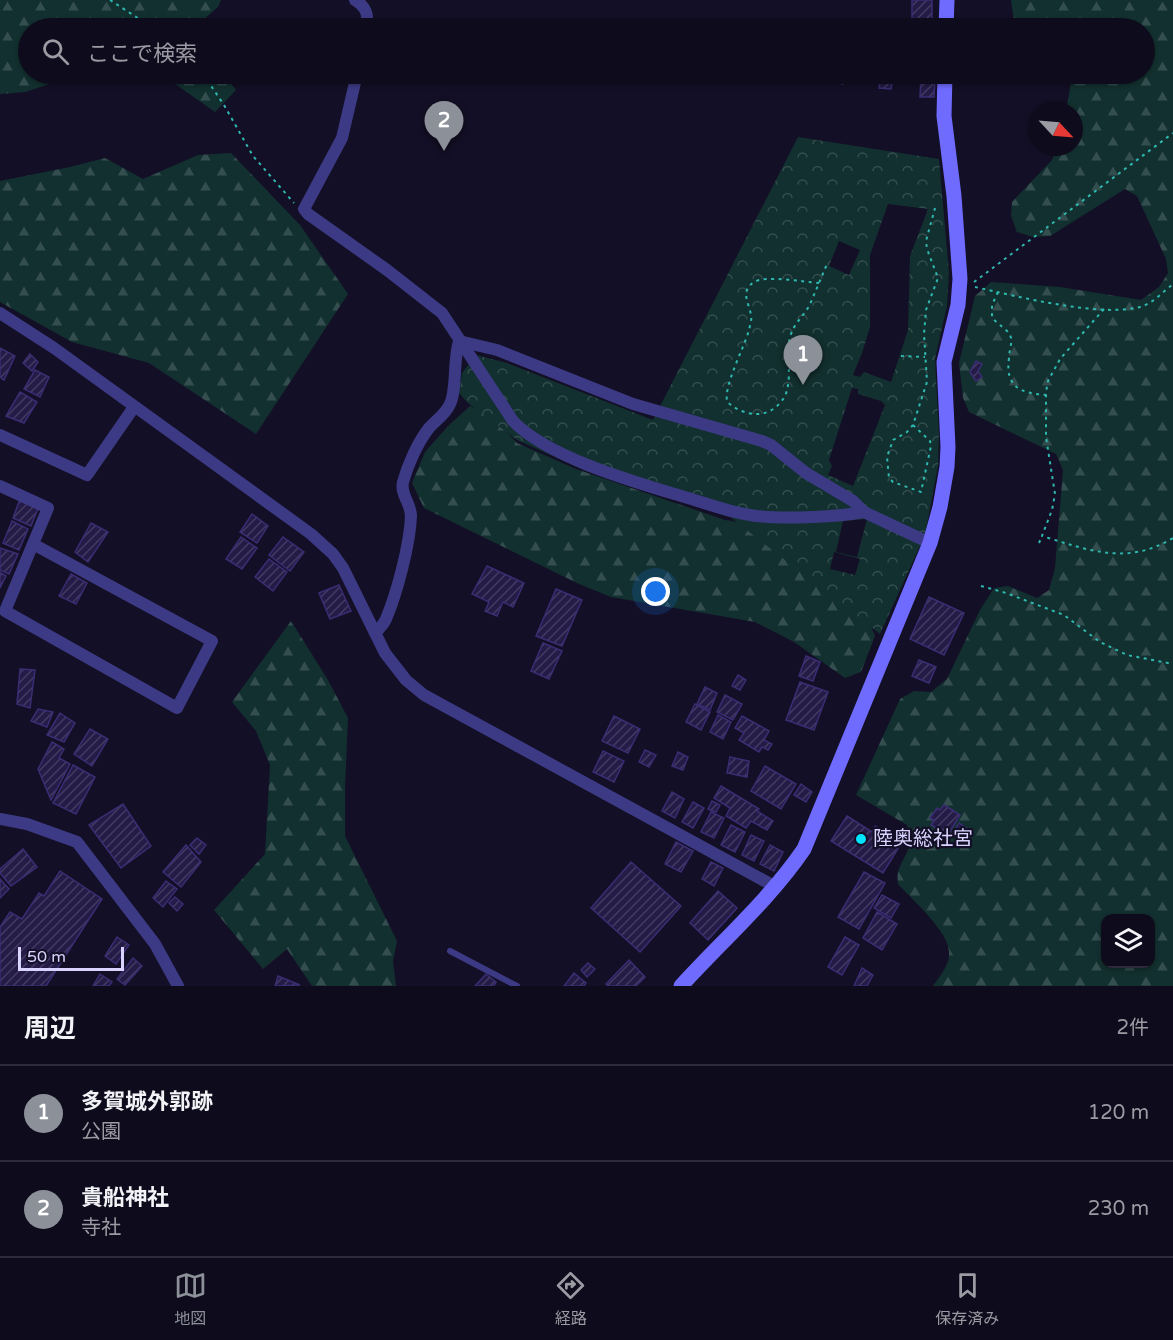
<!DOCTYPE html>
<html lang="ja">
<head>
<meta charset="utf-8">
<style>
	:root { --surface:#0e0b1c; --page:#1c1929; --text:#f1f3f6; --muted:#9b9ba3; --line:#2e2b3b; --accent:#8c9099 }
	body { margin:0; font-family:"Varela Round","Noto Sans JP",sans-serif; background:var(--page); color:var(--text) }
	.controls { position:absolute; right:18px; bottom:18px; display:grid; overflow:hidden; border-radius:12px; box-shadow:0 2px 4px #0004 }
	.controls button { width:54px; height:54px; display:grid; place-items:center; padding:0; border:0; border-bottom:2px solid var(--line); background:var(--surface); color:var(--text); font:30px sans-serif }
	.compass { position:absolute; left:1029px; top:102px; width:54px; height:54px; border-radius:50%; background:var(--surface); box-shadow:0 2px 4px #0004; rotate:116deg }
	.scale { position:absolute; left:18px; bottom:15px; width:106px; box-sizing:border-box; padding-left:6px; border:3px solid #d9d4ff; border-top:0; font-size:16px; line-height:21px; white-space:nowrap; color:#d9d4ff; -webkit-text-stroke:4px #130f26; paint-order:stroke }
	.you { position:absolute; left:656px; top:592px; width:21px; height:21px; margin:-15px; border:4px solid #fff; border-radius:50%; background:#1a73e8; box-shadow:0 0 0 9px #1a73e833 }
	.badge { display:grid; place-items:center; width:39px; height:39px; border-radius:50%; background:var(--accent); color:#fff; font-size:20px; font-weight:700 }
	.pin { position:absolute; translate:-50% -50px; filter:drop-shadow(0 2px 3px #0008) }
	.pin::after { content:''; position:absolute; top:32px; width:21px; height:18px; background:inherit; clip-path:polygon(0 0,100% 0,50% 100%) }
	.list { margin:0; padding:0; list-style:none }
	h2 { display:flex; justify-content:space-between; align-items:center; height:78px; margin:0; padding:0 24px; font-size:26px }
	h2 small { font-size:20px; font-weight:400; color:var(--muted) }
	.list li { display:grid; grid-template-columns:39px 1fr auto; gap:18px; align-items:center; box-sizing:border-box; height:96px; padding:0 24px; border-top:2px solid var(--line) }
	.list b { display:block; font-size:22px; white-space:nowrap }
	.list p { margin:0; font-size:20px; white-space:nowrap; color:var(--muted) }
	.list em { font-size:20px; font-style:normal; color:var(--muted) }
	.icon { flex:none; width:33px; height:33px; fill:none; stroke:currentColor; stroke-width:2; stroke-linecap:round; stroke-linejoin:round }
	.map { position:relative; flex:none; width:1173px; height:986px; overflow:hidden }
	.search { position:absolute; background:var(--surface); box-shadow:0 2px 4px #0004; left:18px; right:18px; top:18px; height:66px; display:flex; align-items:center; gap:15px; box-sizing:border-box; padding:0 21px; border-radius:33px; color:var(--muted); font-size:22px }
	.sheet { height:270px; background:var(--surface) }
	nav { display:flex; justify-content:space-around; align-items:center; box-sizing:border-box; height:84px; border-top:2px solid var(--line); background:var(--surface); font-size:16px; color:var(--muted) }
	nav a { display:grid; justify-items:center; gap:3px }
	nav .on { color:var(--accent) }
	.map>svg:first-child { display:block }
	.forest { fill:url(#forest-firs); fill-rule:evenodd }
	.park { fill:url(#park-crowns); fill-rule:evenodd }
	.building { fill:url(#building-hatch); stroke:#3b2d73; stroke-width:1.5 }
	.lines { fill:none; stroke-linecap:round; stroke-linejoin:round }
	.path { stroke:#2fb8b0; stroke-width:2; stroke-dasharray:3 4.5; stroke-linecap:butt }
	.lane { stroke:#3d3a85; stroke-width:6 }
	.street { stroke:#3d3a85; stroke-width:12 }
	.secondary { stroke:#6f6bff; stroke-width:15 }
	.poi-dot { fill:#00e5ff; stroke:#130f26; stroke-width:2 }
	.labels { text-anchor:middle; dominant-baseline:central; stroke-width:4.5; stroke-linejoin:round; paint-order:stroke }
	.poi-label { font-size:20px; fill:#d9d4ff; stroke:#130f26; text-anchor:start }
</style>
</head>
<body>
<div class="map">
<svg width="1173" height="986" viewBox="0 0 1173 986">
	<defs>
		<pattern id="forest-firs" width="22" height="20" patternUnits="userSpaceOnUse" patternTransform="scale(1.5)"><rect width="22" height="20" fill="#12302f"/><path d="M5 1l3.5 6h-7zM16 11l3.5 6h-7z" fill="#344d4e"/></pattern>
		<pattern id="park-crowns" width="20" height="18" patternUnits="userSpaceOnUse" patternTransform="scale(1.5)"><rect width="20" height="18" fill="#12302f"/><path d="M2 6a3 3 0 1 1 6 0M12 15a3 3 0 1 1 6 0" fill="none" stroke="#344d4e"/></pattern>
		<pattern id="building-hatch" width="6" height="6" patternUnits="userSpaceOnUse" patternTransform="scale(1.5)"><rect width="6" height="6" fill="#241b47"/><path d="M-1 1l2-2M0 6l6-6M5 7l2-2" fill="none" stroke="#433b63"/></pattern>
	</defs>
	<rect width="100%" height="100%" fill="#130f26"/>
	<!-- forest -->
	<g class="forest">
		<polygon points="0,0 221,0 218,7 194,28 28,28 28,74 81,74 25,92 0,94"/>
		<path d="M1011,0H1173V986H933C940,976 950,965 949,952C949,932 912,899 898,884C894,859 917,856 907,825L856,795L900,699L914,691L931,692L947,679L980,610L994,588L1008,586L1037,598L1049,590L1055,568L1063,470L1056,454L969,412L963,398L959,363L975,296L991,282L1060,287L1141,300L1159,287L1168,273L1166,259L1137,196L1125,189L1050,236L1033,237L1017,232L1011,216L1012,202L1052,160L1057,147H1074V111H1066L1072,77L1070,74H1144V28H1015ZM1106,918H1150V964H1106Z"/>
		<polygon points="161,74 224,74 236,90 215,112"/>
		<polygon points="231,153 300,225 348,294 256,434 149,363 72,342 0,302 0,181 70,167 105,158 143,179 198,155"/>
		<polygon points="470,406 491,415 517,443 576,469 725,520 768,527 783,533 838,575 870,624 875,636 861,672 845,678 794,642 755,622 611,597 579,584 424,508 412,483 425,452 448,426"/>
		<polygon points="291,621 328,680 348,718 345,788 345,836 397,941 393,961 396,986 312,986 287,949 263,969 214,910 265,854 270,765 256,731 232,702"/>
	</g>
	<!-- park -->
	<path class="park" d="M798,137L939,159L949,273L947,306L935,359L939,434L938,466L925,535L880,634L730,517L586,471L517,440L468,403L459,393L462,373L476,355L507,363L653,420ZM888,204L928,209L910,256L908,330L891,382L864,372L860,377L853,375L862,353L870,327V255ZM839,241L860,250L849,275L829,266ZM852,388L858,389V394L881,401L885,405L853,486L828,475L832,466L829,460ZM867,519L857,557L836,552L843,521ZM834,552L860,559L855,575L830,569Z"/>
	<!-- building -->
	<g class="building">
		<rect x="912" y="0" width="20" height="28"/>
		<polygon points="832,74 846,74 843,84 830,81"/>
		<polygon points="881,74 902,74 901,80 893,79 891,89 879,88"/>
		<polygon points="921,76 935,77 934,97 920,97"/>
		<polygon points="0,348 15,356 4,380 0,377"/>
		<polygon points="30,354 38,362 32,371 23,363"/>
		<polygon points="976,361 982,364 978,371 982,377 976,381 970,372"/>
		<polygon points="35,370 49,377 40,397 24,389"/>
		<polygon points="20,392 37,402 24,423 6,416"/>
		<polygon points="20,499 39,506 31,526 13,518"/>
		<polygon points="252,514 268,526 257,543 240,532"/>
		<polygon points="12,521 28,529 19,550 3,543"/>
		<polygon points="91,523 108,532 88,562 75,552"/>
		<polygon points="241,537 257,548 242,569 226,559"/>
		<polygon points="283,537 304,552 290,571 269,555"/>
		<polygon points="0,548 18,554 9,574 0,570"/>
		<polygon points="269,559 287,572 273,591 255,577"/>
		<polygon points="487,566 524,583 513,607 503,602 497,616 485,611 489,602 472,594"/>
		<polygon points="0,572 6,576 0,588"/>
		<polygon points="71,574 87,583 76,604 59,596"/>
		<polygon points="339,585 351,611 330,619 319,593"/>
		<polygon points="556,589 582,600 562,646 536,636"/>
		<polygon points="929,597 964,613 944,655 910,639"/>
		<polygon points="543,643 562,651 549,679 531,671"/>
		<polygon points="806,656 820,662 813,681 799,676"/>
		<polygon points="919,660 936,667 929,683 912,676"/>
		<polygon points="20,669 35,670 30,708 17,704"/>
		<polygon points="738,675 746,680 740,690 732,686"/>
		<polygon points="800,682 828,692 814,730 786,720"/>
		<polygon points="705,687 717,693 710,710 697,704"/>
		<polygon points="725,695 742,704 733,720 717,712"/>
		<polygon points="695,704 710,712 701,730 686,722"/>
		<polygon points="38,709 53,712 47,727 31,721"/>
		<polygon points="60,713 75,723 64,742 47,735"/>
		<polygon points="718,715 731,722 723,739 710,732"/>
		<polygon points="614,716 640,729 628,753 602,741"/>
		<polygon points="742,716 769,731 764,740 772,744 768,750 762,747 759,752 739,740 744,733 735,728"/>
		<polygon points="90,729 108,739 92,766 74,754"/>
		<polygon points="52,742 64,749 59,758 70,764 51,800 38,769"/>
		<polygon points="645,750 656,755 649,767 639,762"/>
		<polygon points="603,751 624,761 614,782 593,772"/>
		<polygon points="678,752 688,757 683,770 672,766"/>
		<polygon points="730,757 749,761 747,777 727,773"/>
		<polygon points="73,765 95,777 76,814 53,803"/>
		<polygon points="765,766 796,784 781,809 751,791"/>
		<polygon points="801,784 812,792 806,802 794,795"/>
		<polygon points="721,786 759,809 757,811 773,821 767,830 751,821 746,828 726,816 730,808 714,798"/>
		<polygon points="672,792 684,799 675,818 662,811"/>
		<polygon points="712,801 720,805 716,812 708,809"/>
		<polygon points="693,802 704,808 693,828 682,822"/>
		<polygon points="123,804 151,846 121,868 89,825"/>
		<polygon points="944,805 960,815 948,835 931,825 934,820 930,818 937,808 940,810"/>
		<polygon points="711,812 724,818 714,838 701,832"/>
		<polygon points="847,816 872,832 875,826 902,842 883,873 831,841"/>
		<polygon points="959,823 971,831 966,840 954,833"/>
		<polygon points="731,825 745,832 735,852 721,845"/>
		<polygon points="751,835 764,841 754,861 742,855"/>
		<polygon points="197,838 206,845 199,854 190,845"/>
		<polygon points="676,842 693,851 681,872 665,864"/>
		<polygon points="186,845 201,862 181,887 163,872"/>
		<polygon points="770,845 783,852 774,871 760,864"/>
		<polygon points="23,849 37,867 11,886 0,873 0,869"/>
		<polygon points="631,862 681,906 640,952 591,908"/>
		<polygon points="711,862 723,868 714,886 702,879"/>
		<polygon points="60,871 102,899 46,986 0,986 0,927 10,912 22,919 39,893 44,896"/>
		<polygon points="864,872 885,883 859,929 838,917"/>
		<polygon points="0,879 9,889 0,898"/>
		<polygon points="166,881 177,889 163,907 153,898"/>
		<polygon points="718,891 737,908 708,940 690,923"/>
		<polygon points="882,895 899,904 891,918 874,908"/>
		<polygon points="175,897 183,904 177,911 169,903"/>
		<polygon points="877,912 897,924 882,950 863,938"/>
		<polygon points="117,937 129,945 116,964 105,956"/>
		<polygon points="845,937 859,945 842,975 828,967"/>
		<polygon points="133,958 142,966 125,985 117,979"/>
		<polygon points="629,960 645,977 636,986 608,986 606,984"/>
		<polygon points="588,963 595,969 587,977 581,970"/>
		<polygon points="862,968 873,975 867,986 854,986"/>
		<polygon points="574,973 586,983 584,986 564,986"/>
		<polygon points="100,974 112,982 109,986 93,986"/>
		<polygon points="486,974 496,982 494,986 475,986"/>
		<polygon points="278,976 300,985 275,986"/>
	</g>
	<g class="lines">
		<!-- path -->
		<g class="path">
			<polyline points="110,0 153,28"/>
			<polyline points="203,74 224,105 253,156 294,203"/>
			<polyline points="974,282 1173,133"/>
			<path d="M819,283C804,282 766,275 754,282C739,292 750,304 751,316C752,320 750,325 749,330C744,348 724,385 727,401C733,409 747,414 756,414C772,415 787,400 788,385C791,368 785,351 791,334C795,322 806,314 811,302L827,264"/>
			<path d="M975,287C1016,296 1104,319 1143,306C1154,302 1164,291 1173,284"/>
			<path d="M998,292L992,305V317C997,325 1009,329 1011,338C1012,345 1009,351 1009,358C1005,387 1020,393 1046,395"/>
			<path d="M1104,309L1060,359L1048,381L1046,392V437L1055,494L1052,510L1042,536C1088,550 1127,566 1173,538"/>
			<polyline points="901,356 925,357"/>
			<polyline points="913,425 930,441 931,446 921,492 893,482 889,478 887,457 893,440 907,432 913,425 927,382 924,334 926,310 938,278 927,249 926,241 935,208"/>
			<polyline points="1039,543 1042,536"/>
			<polyline points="981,586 1006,593 1064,615 1100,642 1127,655 1173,664"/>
		</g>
		<!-- lane -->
		<polyline class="lane" points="450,951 517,986"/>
		<!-- street -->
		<g class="street">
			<path d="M355,0C367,7 369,16 366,28"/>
			<path d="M357,74L342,138L304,209L308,214L387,270L442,313L513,421C548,458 638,483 688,498C708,504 729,512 750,515C780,520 835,517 864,512"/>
			<polyline points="0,313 54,348 311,534 333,554 343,568 385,653 406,680 424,695 774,886"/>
			<polyline points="459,341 497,350 633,404 762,441 771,445 806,473 853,501 864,512 930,543"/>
			<polyline points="0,435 87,475 134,407"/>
			<polyline points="0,486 48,508 5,611 177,708 212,641 33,544"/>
			<path d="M375,633C379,629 384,624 386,619C397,593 410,544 411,516C411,503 400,495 403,482C408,464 418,442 429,428C437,419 445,415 450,404C457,390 453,360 459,341"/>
			<polyline points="0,819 27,824 77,842 155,944 178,986"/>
		</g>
		<!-- secondary -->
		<g class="secondary">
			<polyline points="946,28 947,0"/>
			<path d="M681,986C722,941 770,899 804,849L930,543L940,507L947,467L948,447L944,362L958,305L960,279L954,196L944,116L945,74"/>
		</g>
	</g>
	<!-- markers -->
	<circle class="poi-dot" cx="861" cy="839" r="6"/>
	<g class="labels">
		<!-- poi labels -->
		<g class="poi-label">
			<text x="873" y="839">陸奥総社宮</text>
		</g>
	</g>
</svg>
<div class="controls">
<button><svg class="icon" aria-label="layers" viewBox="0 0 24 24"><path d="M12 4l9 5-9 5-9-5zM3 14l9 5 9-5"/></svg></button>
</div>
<svg class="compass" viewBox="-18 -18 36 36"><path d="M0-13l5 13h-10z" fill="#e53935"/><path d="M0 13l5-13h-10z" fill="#9b9ba3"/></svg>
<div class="scale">50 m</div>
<div class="you"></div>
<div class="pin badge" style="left:803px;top:385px">1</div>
<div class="pin badge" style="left:444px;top:151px">2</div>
<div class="search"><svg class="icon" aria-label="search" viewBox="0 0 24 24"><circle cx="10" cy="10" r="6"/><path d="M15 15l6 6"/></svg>ここで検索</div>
</div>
<section class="sheet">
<h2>周辺<small>2件</small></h2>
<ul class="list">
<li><span class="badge">1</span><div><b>多賀城外郭跡</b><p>公園</p></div><em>120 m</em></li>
<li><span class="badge">2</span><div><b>貴船神社</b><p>寺社</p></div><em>230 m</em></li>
</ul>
</section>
<nav>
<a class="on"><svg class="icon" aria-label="map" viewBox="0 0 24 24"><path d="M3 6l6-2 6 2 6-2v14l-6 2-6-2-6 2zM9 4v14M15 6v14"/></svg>地図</a>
<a><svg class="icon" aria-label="directions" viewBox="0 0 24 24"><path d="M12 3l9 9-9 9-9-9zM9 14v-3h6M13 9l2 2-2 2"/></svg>経路</a>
<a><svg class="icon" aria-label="saved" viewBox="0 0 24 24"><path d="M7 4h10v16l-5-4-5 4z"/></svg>保存済み</a>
</nav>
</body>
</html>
